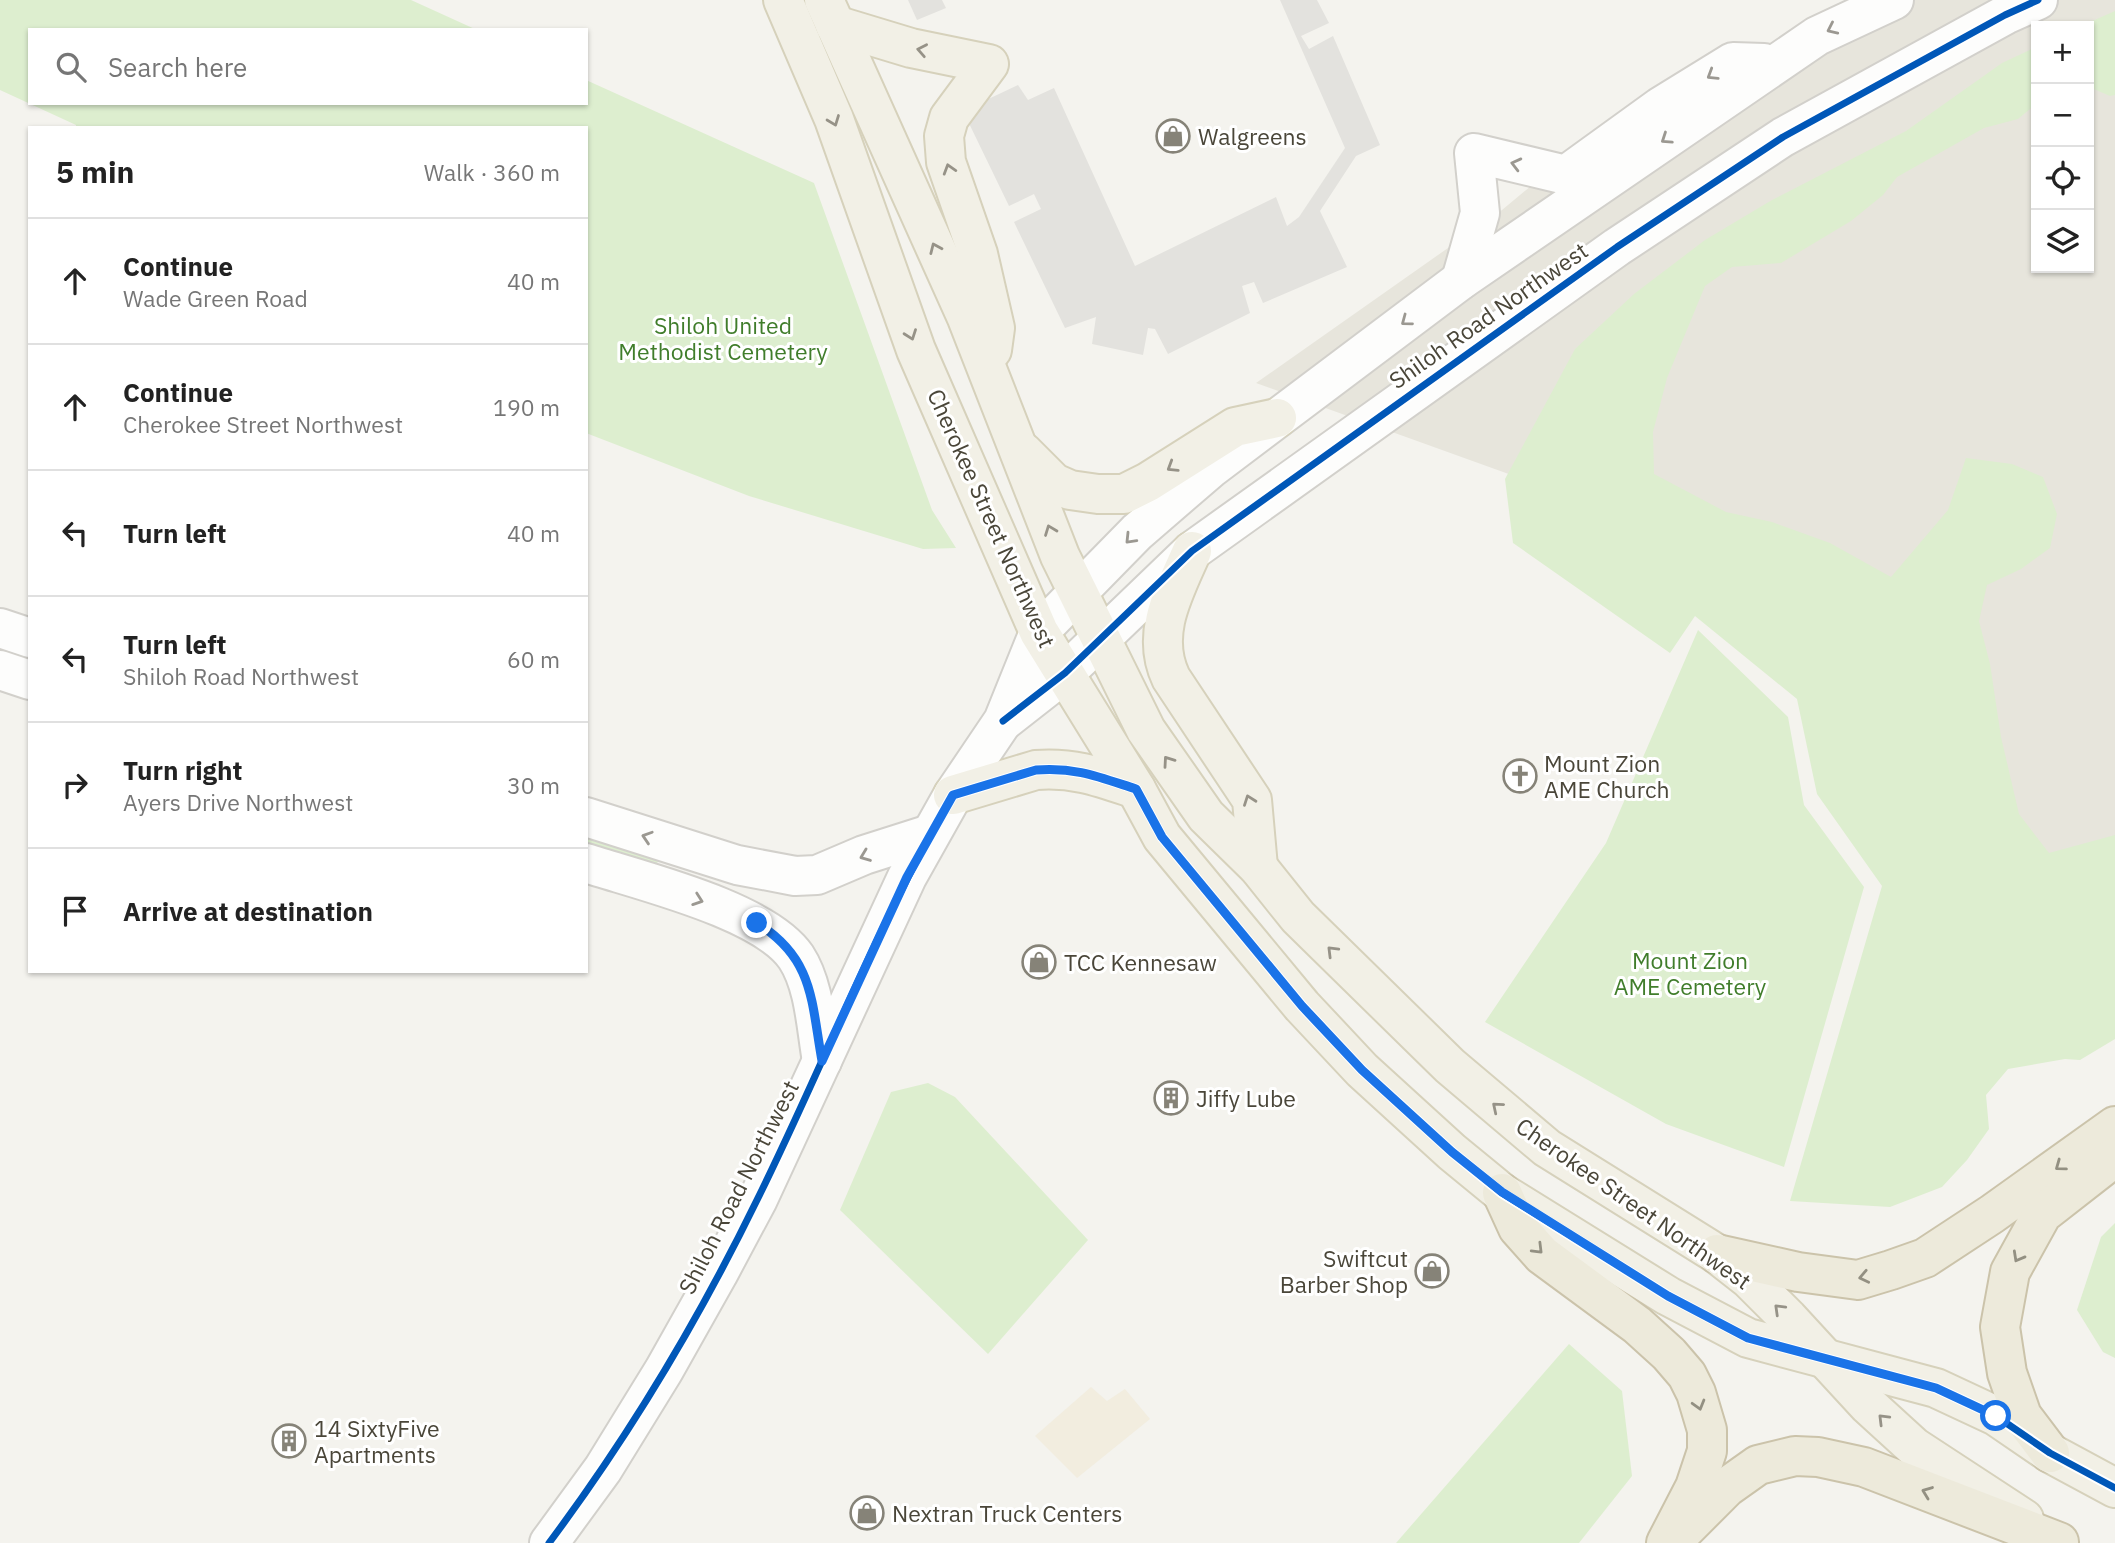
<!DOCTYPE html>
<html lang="en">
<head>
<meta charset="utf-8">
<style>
	:root { --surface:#fff; --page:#f2f2f2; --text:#222; --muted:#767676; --line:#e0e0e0 }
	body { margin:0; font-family:"IBM Plex Sans",sans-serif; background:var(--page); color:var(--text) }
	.controls { position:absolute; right:21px; top:21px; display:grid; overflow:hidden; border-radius:0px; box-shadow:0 2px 5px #0004 }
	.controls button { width:63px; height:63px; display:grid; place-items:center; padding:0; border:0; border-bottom:2px solid var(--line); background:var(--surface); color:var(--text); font:35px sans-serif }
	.stop { position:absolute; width:21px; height:21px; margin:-16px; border:5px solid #1a73e8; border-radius:50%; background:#fff }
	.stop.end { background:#1a73e8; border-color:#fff; box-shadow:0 2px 7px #0008 }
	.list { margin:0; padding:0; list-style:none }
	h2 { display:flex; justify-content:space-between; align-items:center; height:91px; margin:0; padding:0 28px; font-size:30px }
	h2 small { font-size:23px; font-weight:400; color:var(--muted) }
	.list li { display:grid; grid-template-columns:46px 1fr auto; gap:21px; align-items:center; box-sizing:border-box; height:126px; padding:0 28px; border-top:2px solid var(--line) }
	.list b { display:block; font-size:26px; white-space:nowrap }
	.list p { margin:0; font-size:23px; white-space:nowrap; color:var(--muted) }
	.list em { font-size:23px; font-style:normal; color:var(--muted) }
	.icon { flex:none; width:38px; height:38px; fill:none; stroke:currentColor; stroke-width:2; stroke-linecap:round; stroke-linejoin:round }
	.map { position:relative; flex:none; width:2115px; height:1543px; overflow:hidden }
	.search { position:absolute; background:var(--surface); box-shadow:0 2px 5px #0004; left:28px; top:28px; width:560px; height:77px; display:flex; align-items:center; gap:18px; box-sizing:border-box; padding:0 24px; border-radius:0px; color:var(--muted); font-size:26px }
	.panel { position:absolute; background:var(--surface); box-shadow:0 2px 5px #0004; left:28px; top:126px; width:560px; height:847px; border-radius:0px }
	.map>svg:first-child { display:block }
	.residential { fill:#e7e5dc; fill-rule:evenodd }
	.commercial { fill:#f2eddf }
	.green { fill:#ddeecf }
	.parking { fill:#e3e2de }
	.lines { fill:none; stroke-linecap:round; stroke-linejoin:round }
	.minor-casing { stroke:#d2d0cb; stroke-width:42 }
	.major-casing { stroke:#d6d1bb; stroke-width:42 }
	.highway-casing { stroke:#cbc3aa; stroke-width:42 }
	.minor { stroke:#fdfdfc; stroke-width:38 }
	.major { stroke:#f2f0e6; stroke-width:38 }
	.highway { stroke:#edeadb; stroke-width:38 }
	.cycleway-casing { stroke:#fff; stroke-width:11 }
	.cycleway { stroke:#0057b8; stroke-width:7 }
	.oneway { stroke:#9b9891 }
	.oneway2 { stroke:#969287 }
	.oneway3 { stroke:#939082 }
	.route { stroke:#1a73e8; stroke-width:9 }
	.labels { text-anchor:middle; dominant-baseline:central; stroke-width:6; stroke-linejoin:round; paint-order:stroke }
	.poi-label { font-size:23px; fill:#4a4639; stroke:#fff; text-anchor:start }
	.street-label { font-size:23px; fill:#4a4639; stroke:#fff }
	.park-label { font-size:23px; fill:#407d2b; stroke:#fff }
</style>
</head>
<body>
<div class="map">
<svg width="2115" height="1543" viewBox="0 0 2115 1543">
	<rect width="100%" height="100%" fill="#f4f3ee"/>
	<!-- residential -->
	<path class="residential" d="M1853,0H2115V877L2033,907L1916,621L1256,383L1502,210L1549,171ZM2036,26H2089V268H2036Z"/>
	<!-- commercial -->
	<polygon class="commercial" points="1091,1387 1107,1401 1125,1389 1150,1419 1077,1478 1035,1436"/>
	<!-- green -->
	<g class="green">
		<polygon points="0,0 411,0 477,30 30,30 30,103 586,103 586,80 814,183 932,510 956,548 923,549 749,496 586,433 586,128 76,128 76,125 0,90"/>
		<polygon points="2115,11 2115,95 2110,96 2089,87 2089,26 2081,26"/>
		<polygon points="2036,47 2036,104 2018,119 1984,128 1897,177 1883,195 1851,221 1781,263 1732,267 1705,286 1667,378 1653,432 1654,474 1726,512 1772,522 1830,543 1891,577 1948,510 1966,458 2012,464 2043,477 2057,514 2050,548 2021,569 1987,585 1979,621 1990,664 2001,737 2019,814 2049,853 2115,835 2115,1039 2080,1060 2065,1059 2008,1069 1986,1095 1989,1129 1967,1160 1942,1187 1890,1207 1790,1201 1882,886 1817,794 1797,699 1695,616 1670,653 1513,543 1505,479 1575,349 1634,294 1705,240 1772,200 1906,131 2002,63"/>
		<polygon points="1698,630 1788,717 1804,805 1864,887 1784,1167 1666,1124 1485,1022 1606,843"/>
		<polygon points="586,831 659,860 655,866 586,846"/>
		<polygon points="928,1083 955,1097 1088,1240 988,1354 840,1210 891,1092"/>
		<polygon points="2115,1223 2115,1358 2103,1352 2077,1310 2101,1237"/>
		<polygon points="1569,1344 1622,1391 1632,1476 1579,1543 1396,1543"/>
	</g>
	<!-- parking -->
	<g class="parking">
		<polygon points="908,0 942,0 946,8 917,20"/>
		<polygon points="1280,0 1317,0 1329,23 1301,36 1309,49 1333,36 1380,145 1356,156 1320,211 1347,267 1263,303 1254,282 1242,286 1250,313 1168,354 1155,329 1148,328 1143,355 1092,344 1096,317 1065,328 1014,222 1041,209 1034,194 1009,206 963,111 1018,85 1028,100 1054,88 1135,266 1276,197 1287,226 1299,217 1345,148"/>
	</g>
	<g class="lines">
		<defs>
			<g id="minor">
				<polyline points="1461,280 1480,213 1474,153 1566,175 1660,107 1733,62 1764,63"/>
				<polyline points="0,628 30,638"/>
				<polyline points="0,670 30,680"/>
				<polyline points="1005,720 1065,673 1192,551 1617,247 1783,137 2005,15 2038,0"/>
				<polyline points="586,817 737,865 795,876 817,875 864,855 930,834"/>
				<path d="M586,863C641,881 764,910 796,957C815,986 816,1028 822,1061"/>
				<polyline points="549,1543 603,1469 664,1370 718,1274 758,1199 907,877 953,795 1003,721 1039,632 1137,532 1210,469 1461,280 1817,36 1894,0"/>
			</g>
			<g id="major">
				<polyline points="783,0 834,119 916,350 1039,632 1136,789 1162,837 1302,1006 1362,1070 1452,1152 1502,1193 1668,1296 1748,1338 1936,1388 1996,1416 2050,1453 2115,1488"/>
				<polyline points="824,0 967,318 1060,556 1146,730 1206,816 1258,867 1298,917 1450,1066 1547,1148 1717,1254 1749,1279 1788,1318 1868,1405 1914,1447 2024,1519"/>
				<polyline points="835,25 911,48 989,64 949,118 944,136 946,162 978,254 995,328 992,350"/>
				<polyline points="1023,452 1054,483 1070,490 1098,494 1124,494 1148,482 1235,427 1277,418"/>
				<path d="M1192,551C1174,592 1150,634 1171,678L1252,800L1258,867"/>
				<path d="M953,795L1036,770C1074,767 1100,777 1136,789"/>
			</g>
			<g id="highway">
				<polyline points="1502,1193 1518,1228 1542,1255 1637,1325 1669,1354 1687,1375 1696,1393 1707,1430 1707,1451 1695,1487 1666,1543"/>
				<polyline points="1717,1254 1798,1272 1858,1280 1891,1270 1925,1258 1992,1214 2115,1126"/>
				<polyline points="2050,1453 2022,1416 2007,1373 2000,1327 2010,1272 2042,1214 2115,1157"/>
				<polyline points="1685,1529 1727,1487 1758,1465 1795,1456 1818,1457 1864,1467 2059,1542"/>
			</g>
		</defs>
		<!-- minor casing -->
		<use href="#minor" class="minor-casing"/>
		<!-- major casing -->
		<use href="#major" class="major-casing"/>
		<!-- highway casing -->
		<use href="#highway" class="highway-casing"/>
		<!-- minor -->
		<use href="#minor" class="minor"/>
		<!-- major -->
		<use href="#major" class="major"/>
		<!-- highway -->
		<use href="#highway" class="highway"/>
		<defs>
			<g id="cycleway">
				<polyline points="1003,721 1065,673 1192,551 1617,247 1783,137 2005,15 2038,0"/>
				<path d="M549,1543C629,1436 699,1319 757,1200C824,1065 877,924 953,795L1036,770C1074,767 1100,777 1136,789L1162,837L1302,1006L1362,1070L1452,1152L1502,1193L1668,1296L1748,1338L1936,1388L1996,1416L2050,1453L2115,1488"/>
			</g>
		</defs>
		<!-- cycleway casing -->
		<use href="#cycleway" class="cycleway-casing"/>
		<!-- cycleway -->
		<use href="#cycleway" class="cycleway"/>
	</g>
	<!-- one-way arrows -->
	<defs><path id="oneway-chevron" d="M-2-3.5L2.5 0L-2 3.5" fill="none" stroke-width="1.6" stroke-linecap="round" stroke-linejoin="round" transform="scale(1.75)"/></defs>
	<g class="oneway">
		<use href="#oneway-chevron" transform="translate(1832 29) rotate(155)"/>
		<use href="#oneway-chevron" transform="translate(1712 75) rotate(148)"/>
		<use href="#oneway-chevron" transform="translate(1666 139) rotate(146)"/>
		<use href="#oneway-chevron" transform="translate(1516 164) rotate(-166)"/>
		<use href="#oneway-chevron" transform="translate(1406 321) rotate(143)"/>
		<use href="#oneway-chevron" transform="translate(1130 539) rotate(134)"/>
		<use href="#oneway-chevron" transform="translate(647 837) rotate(-162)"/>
		<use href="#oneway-chevron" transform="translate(865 856) rotate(159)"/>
		<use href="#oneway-chevron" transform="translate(698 900) rotate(19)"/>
	</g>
	<g class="oneway2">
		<use href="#oneway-chevron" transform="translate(922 50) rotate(-169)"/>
		<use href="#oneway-chevron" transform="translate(834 121) rotate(69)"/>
		<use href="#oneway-chevron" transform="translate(949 169) rotate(-107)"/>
		<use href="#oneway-chevron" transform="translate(935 248) rotate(-114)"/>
		<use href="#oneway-chevron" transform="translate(911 335) rotate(70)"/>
		<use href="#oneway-chevron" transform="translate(1172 467) rotate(148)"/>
		<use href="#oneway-chevron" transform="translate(1050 530) rotate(-111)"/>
		<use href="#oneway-chevron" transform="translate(1168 761) rotate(-125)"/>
		<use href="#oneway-chevron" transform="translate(1249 800) rotate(-110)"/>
		<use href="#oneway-chevron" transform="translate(1332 951) rotate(-135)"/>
		<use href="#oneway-chevron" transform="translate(1497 1107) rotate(-140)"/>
		<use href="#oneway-chevron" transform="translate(1779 1309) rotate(-136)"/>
		<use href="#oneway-chevron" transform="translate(1883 1419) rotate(-135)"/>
	</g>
	<g class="oneway3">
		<use href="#oneway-chevron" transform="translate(2060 1166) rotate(144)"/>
		<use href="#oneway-chevron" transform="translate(1538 1249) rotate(45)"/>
		<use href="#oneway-chevron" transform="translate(2018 1257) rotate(119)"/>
		<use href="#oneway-chevron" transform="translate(1864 1277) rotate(168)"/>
		<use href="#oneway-chevron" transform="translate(1699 1405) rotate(74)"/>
		<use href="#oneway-chevron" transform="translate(1927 1492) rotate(-159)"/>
	</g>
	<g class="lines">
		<!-- route -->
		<path class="route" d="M757,923C814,959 811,1000 822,1061L907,877L953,795L1036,770C1076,767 1099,777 1136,789L1162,837L1302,1006L1362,1070L1452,1152L1502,1192L1668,1296L1748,1338L1936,1388L1996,1416"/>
	</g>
	<!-- icons -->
	<defs>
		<symbol id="shop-ring" viewBox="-11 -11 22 22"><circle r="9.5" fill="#fff" stroke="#868378" stroke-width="1.5"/><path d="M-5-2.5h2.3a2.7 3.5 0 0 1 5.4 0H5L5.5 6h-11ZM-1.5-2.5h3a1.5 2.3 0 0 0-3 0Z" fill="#868378"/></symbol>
		<symbol id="church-ring" viewBox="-11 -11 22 22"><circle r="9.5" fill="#fff" stroke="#868378" stroke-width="1.5"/><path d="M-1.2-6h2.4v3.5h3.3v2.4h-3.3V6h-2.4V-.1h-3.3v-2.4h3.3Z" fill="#868378"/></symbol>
		<symbol id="building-ring" viewBox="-11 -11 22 22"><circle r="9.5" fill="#fff" stroke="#868378" stroke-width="1.5"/><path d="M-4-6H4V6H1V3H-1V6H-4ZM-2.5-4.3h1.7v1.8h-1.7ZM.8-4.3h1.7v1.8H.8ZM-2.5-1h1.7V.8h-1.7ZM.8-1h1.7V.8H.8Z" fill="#868378"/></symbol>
	</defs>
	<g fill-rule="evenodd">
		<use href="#shop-ring" x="1154" y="117" width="38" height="38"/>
		<use href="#church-ring" x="1501" y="757" width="38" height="38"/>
		<use href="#shop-ring" x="1020" y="943" width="38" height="38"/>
		<use href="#building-ring" x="1152" y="1079" width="38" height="38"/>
		<use href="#shop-ring" x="1413" y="1252" width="38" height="38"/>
		<use href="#building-ring" x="270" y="1422" width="38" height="38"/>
		<use href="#shop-ring" x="848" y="1494" width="38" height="38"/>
	</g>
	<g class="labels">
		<!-- poi labels -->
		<g class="poi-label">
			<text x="1198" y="136">Walgreens</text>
			<text x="1544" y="763">Mount Zion<tspan x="1544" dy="26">AME Church</tspan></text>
			<text x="1064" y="962">TCC Kennesaw</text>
			<text x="1196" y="1098">Jiffy Lube</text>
			<text x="1408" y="1258" text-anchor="end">Swiftcut<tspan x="1408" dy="26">Barber Shop</tspan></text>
			<text x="314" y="1428">14 SixtyFive<tspan x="314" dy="26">Apartments</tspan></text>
			<text x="892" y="1513">Nextran Truck Centers</text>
		</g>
		<!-- street labels -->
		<g class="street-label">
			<text transform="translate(1488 315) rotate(-35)">Shiloh Road Northwest</text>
			<text transform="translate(992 518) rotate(66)">Cherokee Street Northwest</text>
			<text transform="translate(738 1187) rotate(-63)">Shiloh Road Northwest</text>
			<text transform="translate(1634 1203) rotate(35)">Cherokee Street Northwest</text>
		</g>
		<!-- park labels -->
		<g class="park-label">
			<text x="723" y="325">Shiloh United<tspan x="723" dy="26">Methodist Cemetery</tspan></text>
			<text x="1690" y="960">Mount Zion<tspan x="1690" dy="26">AME Cemetery</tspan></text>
		</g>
	</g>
</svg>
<div class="controls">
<button>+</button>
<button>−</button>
<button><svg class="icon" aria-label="locate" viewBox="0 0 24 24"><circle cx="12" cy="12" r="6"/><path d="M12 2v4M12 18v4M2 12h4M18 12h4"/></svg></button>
<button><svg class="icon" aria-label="layers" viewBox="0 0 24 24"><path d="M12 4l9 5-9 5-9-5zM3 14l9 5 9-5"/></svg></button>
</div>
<div class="stop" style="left:1996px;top:1416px"></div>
<div class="stop end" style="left:757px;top:923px"></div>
<div class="search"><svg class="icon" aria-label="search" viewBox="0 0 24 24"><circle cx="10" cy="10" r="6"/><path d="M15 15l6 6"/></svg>Search here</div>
<section class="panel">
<h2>5 min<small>Walk · 360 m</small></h2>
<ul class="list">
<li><svg class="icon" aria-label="ahead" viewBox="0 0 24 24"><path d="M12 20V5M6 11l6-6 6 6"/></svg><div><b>Continue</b><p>Wade Green Road</p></div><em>40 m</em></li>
<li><svg class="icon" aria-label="ahead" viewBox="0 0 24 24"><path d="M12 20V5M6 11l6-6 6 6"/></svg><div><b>Continue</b><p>Cherokee Street Northwest</p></div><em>190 m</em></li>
<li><svg class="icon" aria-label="left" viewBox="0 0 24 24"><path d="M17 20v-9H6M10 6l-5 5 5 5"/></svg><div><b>Turn left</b></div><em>40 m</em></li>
<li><svg class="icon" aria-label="left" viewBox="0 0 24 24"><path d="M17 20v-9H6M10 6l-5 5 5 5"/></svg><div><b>Turn left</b><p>Shiloh Road Northwest</p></div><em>60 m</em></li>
<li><svg class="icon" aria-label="right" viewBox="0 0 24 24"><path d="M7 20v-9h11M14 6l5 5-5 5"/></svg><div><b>Turn right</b><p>Ayers Drive Northwest</p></div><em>30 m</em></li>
<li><svg class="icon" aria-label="arrive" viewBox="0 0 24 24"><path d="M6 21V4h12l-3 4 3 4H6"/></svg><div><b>Arrive at destination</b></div></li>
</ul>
</section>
</div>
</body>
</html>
